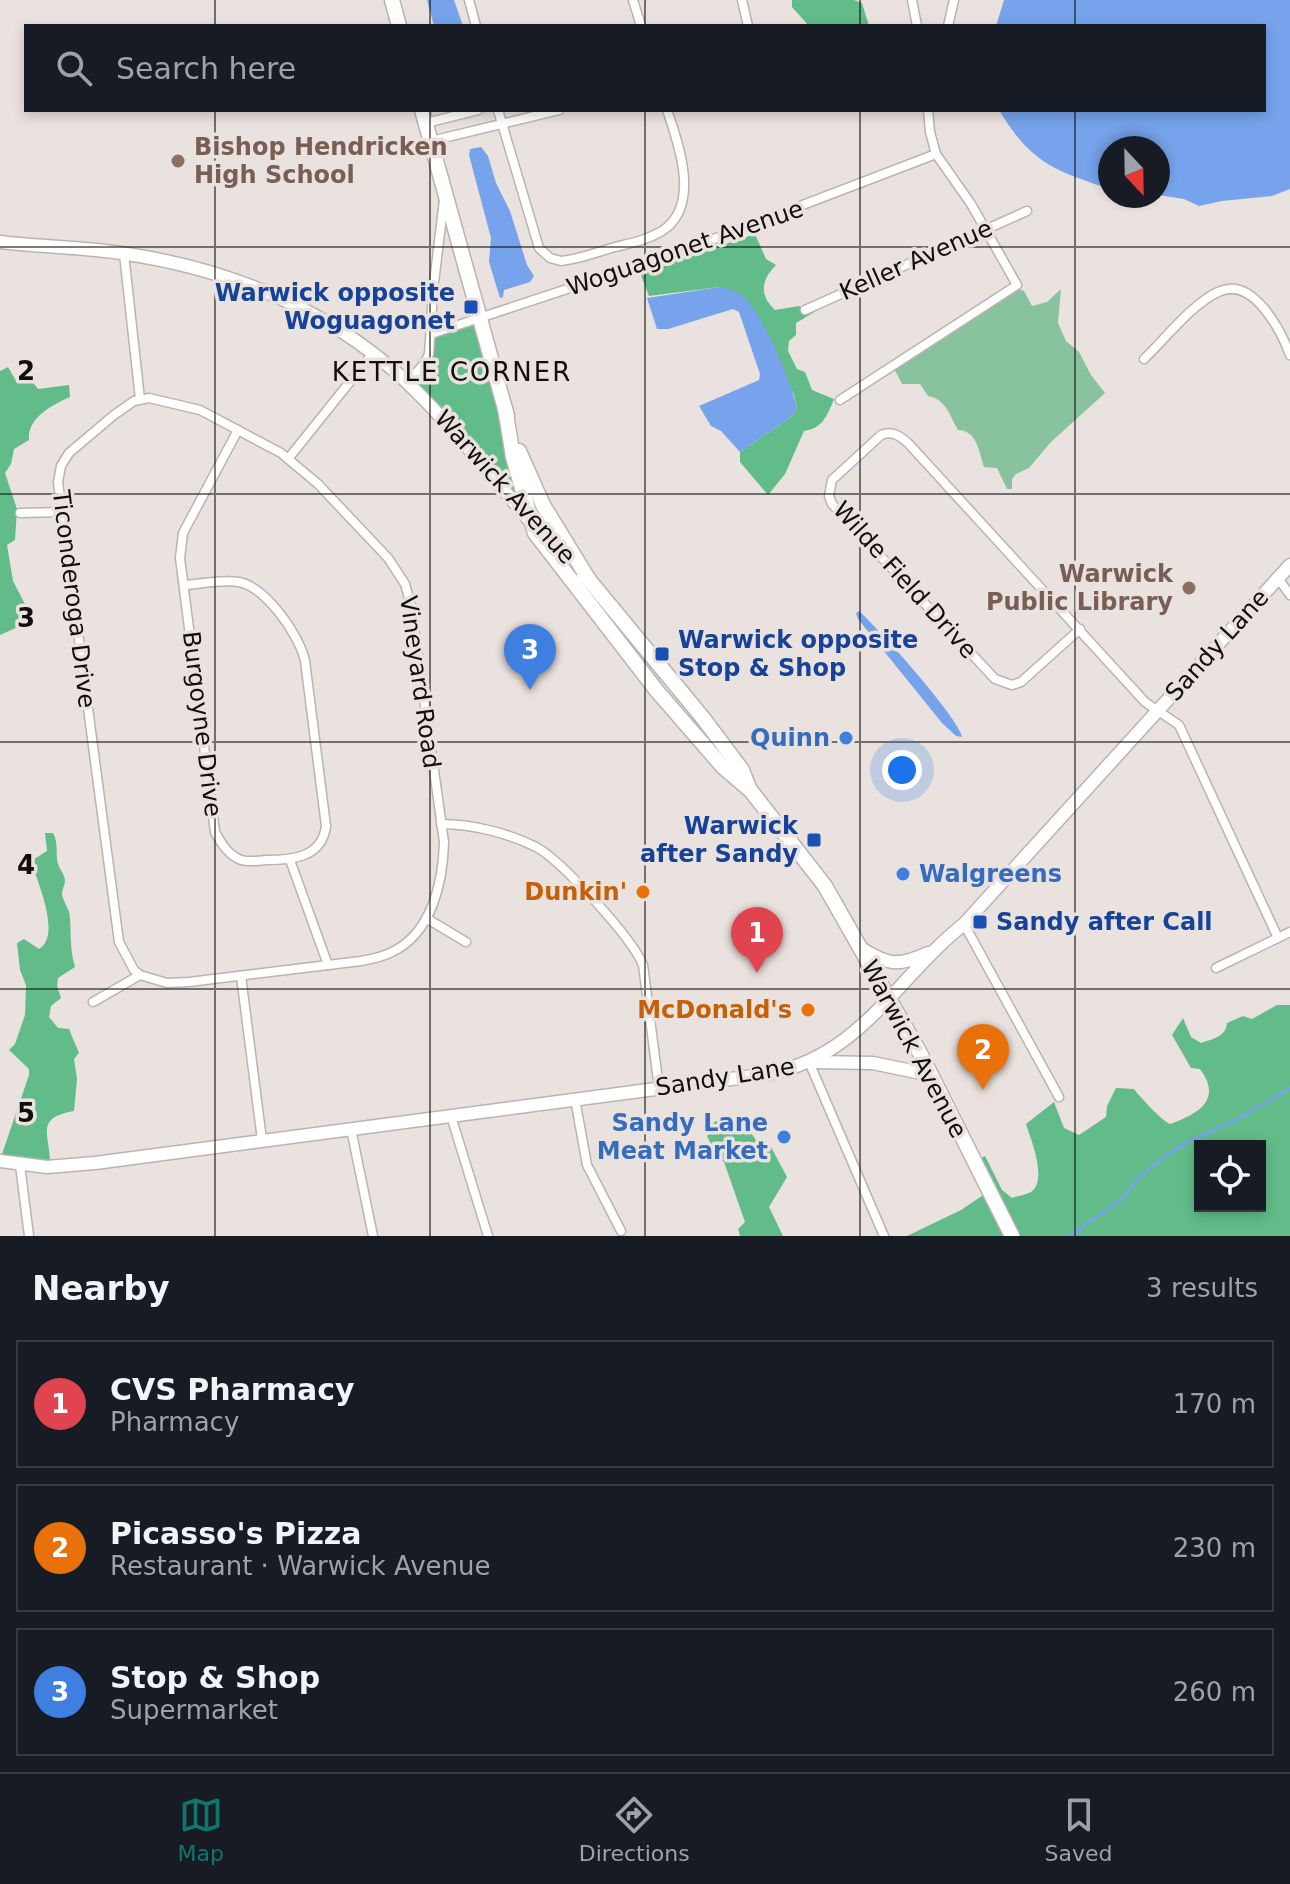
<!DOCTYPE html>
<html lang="en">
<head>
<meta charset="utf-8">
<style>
	:root { --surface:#171b24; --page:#20242c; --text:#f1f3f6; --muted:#9ea1a6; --line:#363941; --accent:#0f766e }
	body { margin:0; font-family:"DejaVu Sans",sans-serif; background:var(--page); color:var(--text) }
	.controls { position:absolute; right:24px; bottom:24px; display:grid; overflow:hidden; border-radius:0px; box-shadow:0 4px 12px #0003 }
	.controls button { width:72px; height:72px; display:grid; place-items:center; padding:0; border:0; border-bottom:2px solid var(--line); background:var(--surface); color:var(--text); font:40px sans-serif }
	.compass { position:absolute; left:1098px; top:136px; width:72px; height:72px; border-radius:50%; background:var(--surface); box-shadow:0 4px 12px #0003; rotate:158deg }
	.you { position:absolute; left:902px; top:770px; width:28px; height:28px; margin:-20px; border:6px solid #fff; border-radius:50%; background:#1a73e8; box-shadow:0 0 0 12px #1a73e833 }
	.badge { display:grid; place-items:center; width:52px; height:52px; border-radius:50%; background:var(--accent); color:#fff; font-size:26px; font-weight:700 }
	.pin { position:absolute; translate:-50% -66px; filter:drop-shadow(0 2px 4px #0008) }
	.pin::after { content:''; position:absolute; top:42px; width:28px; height:24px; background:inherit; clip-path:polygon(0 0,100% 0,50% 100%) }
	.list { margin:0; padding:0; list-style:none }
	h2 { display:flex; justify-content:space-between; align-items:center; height:104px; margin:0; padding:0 32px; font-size:34px }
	h2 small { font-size:26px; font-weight:400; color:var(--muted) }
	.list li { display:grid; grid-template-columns:52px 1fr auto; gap:24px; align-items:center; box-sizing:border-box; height:128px; margin:0 16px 16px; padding:0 16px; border:2px solid var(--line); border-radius:0px }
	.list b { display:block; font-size:30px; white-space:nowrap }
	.list p { margin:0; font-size:26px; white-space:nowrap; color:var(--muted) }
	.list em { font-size:26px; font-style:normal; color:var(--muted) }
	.icon { flex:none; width:44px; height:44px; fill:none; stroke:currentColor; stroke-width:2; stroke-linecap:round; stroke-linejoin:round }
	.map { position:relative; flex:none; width:1290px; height:1236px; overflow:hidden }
	.search { position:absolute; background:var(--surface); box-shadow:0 4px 12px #0003; left:24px; right:24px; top:24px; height:88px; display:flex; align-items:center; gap:20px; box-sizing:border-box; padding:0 28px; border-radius:0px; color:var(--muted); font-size:30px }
	.sheet { height:536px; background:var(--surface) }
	nav { display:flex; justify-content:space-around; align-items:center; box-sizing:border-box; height:112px; border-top:2px solid var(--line); background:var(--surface); font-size:22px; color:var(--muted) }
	nav a { display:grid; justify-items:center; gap:4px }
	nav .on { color:var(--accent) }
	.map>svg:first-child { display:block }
	.green { fill:#89c29f }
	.forest { fill:#61bc89; fill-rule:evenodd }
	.water { fill:#76a3eb }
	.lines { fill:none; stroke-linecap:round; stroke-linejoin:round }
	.stream { stroke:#76a3eb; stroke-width:3 }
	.street-casing { stroke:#bbb3b0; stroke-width:11 }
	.secondary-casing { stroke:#bbb3b0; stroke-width:15 }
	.primary-casing { stroke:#bbb3b0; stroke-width:17 }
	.street { stroke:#fff; stroke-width:8 }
	.secondary { stroke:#fff; stroke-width:12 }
	.primary { stroke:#fff; stroke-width:14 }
	.grid { fill:none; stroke:#110e0d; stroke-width:2; stroke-opacity:0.55 }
	.education-dot { fill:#8d6e63; stroke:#eae2de; stroke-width:3 }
	.transit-dot { fill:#1a4fb4; stroke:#eae2de; stroke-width:3 }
	.shop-dot { fill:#3f7fe0; stroke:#eae2de; stroke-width:3 }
	.food-dot { fill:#e8710a; stroke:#eae2de; stroke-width:3 }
	.labels { text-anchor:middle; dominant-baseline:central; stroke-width:7; stroke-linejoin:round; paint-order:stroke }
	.education-label { font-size:24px; font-weight:bold; fill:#785e54; stroke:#eae2de; text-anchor:start }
	.street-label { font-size:24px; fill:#110e0d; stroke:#eae2de }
	.transit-label { font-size:24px; font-weight:bold; fill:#164399; stroke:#eae2de; text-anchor:end }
	.shop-label { font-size:24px; font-weight:bold; fill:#366cbe; stroke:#eae2de; text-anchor:end }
	.food-label { font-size:24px; font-weight:bold; fill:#c56008; stroke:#eae2de; text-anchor:end }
	.neighbourhood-label { font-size:26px; letter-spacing:2px; fill:#110e0d; stroke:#eae2de }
	.grid-label { font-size:26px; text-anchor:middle; font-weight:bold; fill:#110e0d; stroke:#eae2de; stroke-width:7; stroke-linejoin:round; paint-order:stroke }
</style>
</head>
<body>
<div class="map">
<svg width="1290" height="1236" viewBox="0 0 1290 1236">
	<rect width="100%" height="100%" fill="#eae2de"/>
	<!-- green -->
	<path class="green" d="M1016,288L1024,291L1032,306L1047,302L1061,289L1058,323L1066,341L1079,352L1091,375L1105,393L1051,442L1029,468L1016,474L1012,479V489H1007L997,468L984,467C979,452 977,430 958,430C950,416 946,399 928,396L920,384H902L892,365Z"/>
	<!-- forest -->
	<g class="forest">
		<polygon points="792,0 854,0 862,3 869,26 809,26 792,7"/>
		<path d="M755,234L766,259L776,265C761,280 759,295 775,310L799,306L806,310L820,302L816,311L796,323V335L789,341L788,351L797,369L805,372L812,390L834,399C827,416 823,428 804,431L785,474L768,495L740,462V452L791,417L797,409L794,395L761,323L720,287L649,296L640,273Z"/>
		<polygon points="478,319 513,442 545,530 414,384 425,367 430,338"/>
		<path d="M8,367L15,379L28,376L38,389L69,385L70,397C52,405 27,418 29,440L14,449L11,464L5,473L17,509L15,540L7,545L13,581L28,610L29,622L0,635V371Z"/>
		<path d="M45,833H53C59,844 55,853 58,864C60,870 65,875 65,881C65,885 62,889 62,894C63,902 70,909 70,918C71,935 70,951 75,967L58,978L57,986L61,998L51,1006L49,1017L58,1028L69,1029L79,1053L74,1059L77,1079L74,1111C33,1118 51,1136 50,1166L0,1160L29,1075V1069L9,1050L15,1044L25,1015L26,985L20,970L17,943L24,939L39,949C62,935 37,881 31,861L47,851Z"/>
		<path d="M1277,1005H1290V1236H907L961,1210L988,1192L974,1162L985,1156L1002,1190L1012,1198C1017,1196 1026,1195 1031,1192C1048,1180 1031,1140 1026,1124L1054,1102L1064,1128L1079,1135L1106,1117L1107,1106L1116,1088L1134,1089C1140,1097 1161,1120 1170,1124C1198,1114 1223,1100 1200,1069L1191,1068L1172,1035L1183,1018L1191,1037L1201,1043C1212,1039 1226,1037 1227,1023L1243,1016L1252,1019ZM1200,1146H1260V1206H1200Z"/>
		<polygon points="720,1119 727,1131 756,1123 749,1127 751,1133 761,1147 771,1147 787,1177 769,1207 783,1236 740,1236 738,1229 745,1222 724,1162 719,1159 710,1161 711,1144 707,1136 712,1129 711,1124"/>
	</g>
	<!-- water -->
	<g class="water">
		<polygon points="427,0 454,0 463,26 434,26"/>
		<path d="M1004,0H1290V189L1272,196L1222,201L1199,206L1184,199L1158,195V148H1110V189C1054,171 1030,162 999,110H1264V26H996Z"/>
		<polygon points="481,147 488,156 496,183 510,211 527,265 534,276 530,282 504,290 503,297 500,298 489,262 491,238 469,155 470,149"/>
		<path d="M720,287C727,288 737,291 743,296C763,315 792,382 797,409L791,417L740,452L721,431L711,426L699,406L759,380L760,374L739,312L733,309L668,329H657L647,298Z"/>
		<path d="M859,611C878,628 957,716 962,737L956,736L942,723L858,619L856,613Z"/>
	</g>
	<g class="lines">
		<!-- stream -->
		<polyline class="stream" points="1070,1236 1124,1197 1141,1175 1162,1159 1187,1142 1240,1118 1290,1088"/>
		<defs>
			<g id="street">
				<polyline points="469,0 476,26"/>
				<polyline points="633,0 641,26"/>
				<polyline points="742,0 748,26"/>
				<polyline points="912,0 917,26"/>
				<polyline points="948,26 954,0"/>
				<path d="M498,110L539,248L550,258L561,261C580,259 597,252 615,247C631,243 647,240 662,231C701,206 679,145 667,110"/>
				<polyline points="426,123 478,110"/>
				<polyline points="431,141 559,110"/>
				<polyline points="124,254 140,399"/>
				<polyline points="805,310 1027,211"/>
				<polyline points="431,334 685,250 936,154"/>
				<path d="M1144,359C1165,339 1192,304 1218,292C1253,275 1281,331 1290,355"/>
				<polyline points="407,383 424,364 429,354 433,291 444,200"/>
				<polyline points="840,400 1017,285 971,204 936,154 930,132 928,110"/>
				<polyline points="288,459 373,353"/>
				<polyline points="20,513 62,512"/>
				<polyline points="1278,578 1290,595"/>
				<path d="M184,585C201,584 222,579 239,582C266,587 300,636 305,661L326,826C322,858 292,860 266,860C258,861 248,862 241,860C228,855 221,843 215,832L180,558L183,533L238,430"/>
				<path d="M1080,629L1021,682L1012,685L995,679L832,504L829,496L832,480L881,435C892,430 900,436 908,443L1145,702L1179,725L1278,938"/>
				<path d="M441,824C472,824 508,833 536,847C562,861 632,938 643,965L659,1088"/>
				<polyline points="290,860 328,965"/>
				<polyline points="426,918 466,942"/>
				<polyline points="964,924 1059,1097"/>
				<polyline points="1216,968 1290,932"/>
				<polyline points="241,976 262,1140"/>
				<path d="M93,1002L140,975L167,983L189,982L361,961C372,959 383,957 392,952C432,933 443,882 444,842L411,605L405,584L388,558L318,484L281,453L200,410L149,398L134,401L114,415L69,453L61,466L58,482L119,942L134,970L140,975"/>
				<polyline points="809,1062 884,1236"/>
				<polyline points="575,1099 587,1165 621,1231"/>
				<polyline points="451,1116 488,1236"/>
				<polyline points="351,1129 373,1236"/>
				<polyline points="20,1165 29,1236"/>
			</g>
			<g id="secondary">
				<path d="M0,242C40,247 81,247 121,253C232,269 338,312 418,393C458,433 493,478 530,521"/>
				<path d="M861,948C888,965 898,967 928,953"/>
				<polyline points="812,1062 873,1063 931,1075"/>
				<path d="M0,1161L47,1167L95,1163L769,1074C863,1054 895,979 964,924L1290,565"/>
			</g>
			<g id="primary">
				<polyline points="392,0 399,26"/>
				<polyline points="422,110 507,416"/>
				<polyline points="505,408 513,457 535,533 657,691 723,767 751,791 825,886 921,1055 1012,1236"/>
				<polyline points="519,451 543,505 589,580"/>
				<polyline points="584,574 703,718 742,770 749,788"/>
			</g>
		</defs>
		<!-- street casing -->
		<use href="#street" class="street-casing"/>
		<!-- secondary casing -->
		<use href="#secondary" class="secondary-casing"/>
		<!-- primary casing -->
		<use href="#primary" class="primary-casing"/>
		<!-- street -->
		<use href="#street" class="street"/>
		<!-- secondary -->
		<use href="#secondary" class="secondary"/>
		<!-- primary -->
		<use href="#primary" class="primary"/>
	</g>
	<!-- grid -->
	<path class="grid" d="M215,0V26M430,0V26M645,0V26M860,0V26M1075,0V26M215,110V1236M430,110V1236M645,110V1236M860,110V1236M1075,110V1236M0,247H1290M0,494H1290M0,742H1290M0,989H1290"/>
	<!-- markers -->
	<g class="education-dot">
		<circle cx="178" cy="161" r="8"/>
		<circle cx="1189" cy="588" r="8"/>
	</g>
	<g class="transit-dot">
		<rect x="463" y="299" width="16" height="16" rx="4"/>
		<rect x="654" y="646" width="16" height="16" rx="4"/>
		<rect x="806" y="832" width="16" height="16" rx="4"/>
		<rect x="972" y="914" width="16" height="16" rx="4"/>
	</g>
	<g class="shop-dot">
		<circle cx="846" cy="738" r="8"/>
		<circle cx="903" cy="874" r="8"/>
		<circle cx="784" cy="1137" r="8"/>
	</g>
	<g class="food-dot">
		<circle cx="643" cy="892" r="8"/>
		<circle cx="808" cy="1010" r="8"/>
	</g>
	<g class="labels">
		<!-- education labels -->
		<g class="education-label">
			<text x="194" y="147">Bishop Hendricken<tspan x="194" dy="28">High School</tspan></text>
			<text x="1173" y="574" text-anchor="end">Warwick<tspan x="1173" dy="28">Public Library</tspan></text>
		</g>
		<!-- street labels -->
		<g class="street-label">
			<text transform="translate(685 248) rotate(-19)">Woguagonet Avenue</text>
			<text transform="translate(916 260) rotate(-24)">Keller Avenue</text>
			<text transform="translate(505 487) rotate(48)">Warwick Avenue</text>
			<text transform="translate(905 580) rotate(48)">Wilde Field Drive</text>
			<text transform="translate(74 599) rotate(83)">Ticonderoga Drive</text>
			<text transform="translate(1217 645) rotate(-48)">Sandy Lane</text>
			<text transform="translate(420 682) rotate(82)">Vineyard Road</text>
			<text transform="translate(202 724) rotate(83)">Burgoyne Drive</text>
			<text transform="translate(914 1049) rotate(62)">Warwick Avenue</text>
			<text transform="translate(725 1077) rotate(-9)">Sandy Lane</text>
		</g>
		<!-- transit labels -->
		<g class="transit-label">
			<text x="455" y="293">Warwick opposite<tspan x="455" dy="28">Woguagonet</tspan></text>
			<text x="678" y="640" text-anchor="start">Warwick opposite<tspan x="678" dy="28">Stop &amp; Shop</tspan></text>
			<text x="798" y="826">Warwick<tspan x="798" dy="28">after Sandy</tspan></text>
			<text x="996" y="922" text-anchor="start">Sandy after Call</text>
		</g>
		<!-- shop labels -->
		<g class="shop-label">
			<text x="830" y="738">Quinn</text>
			<text x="919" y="874" text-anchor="start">Walgreens</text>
			<text x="768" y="1123">Sandy Lane<tspan x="768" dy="28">Meat Market</tspan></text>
		</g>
		<!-- food labels -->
		<g class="food-label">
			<text x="627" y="892">Dunkin'</text>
			<text x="792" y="1010">McDonald's</text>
		</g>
		<!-- neighbourhood labels -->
		<g class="neighbourhood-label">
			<text x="452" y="372">KETTLE CORNER</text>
		</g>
	</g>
	<g class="grid-label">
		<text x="26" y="380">2</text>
		<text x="26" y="627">3</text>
		<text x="26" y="874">4</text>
		<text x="26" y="1122">5</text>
	</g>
</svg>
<div class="controls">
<button><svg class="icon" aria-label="locate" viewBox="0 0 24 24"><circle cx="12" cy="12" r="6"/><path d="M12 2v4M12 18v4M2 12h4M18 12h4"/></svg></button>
</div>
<svg class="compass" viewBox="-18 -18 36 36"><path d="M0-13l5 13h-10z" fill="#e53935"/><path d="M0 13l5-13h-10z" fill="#9ea1a6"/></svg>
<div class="you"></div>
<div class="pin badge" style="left:757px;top:973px;background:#e0444e">1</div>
<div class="pin badge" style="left:983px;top:1090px;background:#e8710a">2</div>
<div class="pin badge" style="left:530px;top:690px;background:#3f7fe0">3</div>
<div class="search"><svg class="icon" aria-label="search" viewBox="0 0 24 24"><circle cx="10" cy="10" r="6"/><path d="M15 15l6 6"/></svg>Search here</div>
</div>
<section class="sheet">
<h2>Nearby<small>3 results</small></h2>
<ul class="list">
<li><span class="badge" style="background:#e0444e">1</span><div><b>CVS Pharmacy</b><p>Pharmacy</p></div><em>170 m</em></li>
<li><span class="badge" style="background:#e8710a">2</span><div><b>Picasso's Pizza</b><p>Restaurant · Warwick Avenue</p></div><em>230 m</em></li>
<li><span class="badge" style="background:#3f7fe0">3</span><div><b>Stop &amp; Shop</b><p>Supermarket</p></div><em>260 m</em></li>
</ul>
</section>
<nav>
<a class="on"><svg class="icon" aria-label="map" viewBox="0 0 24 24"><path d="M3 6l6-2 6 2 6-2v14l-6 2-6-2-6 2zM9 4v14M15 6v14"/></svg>Map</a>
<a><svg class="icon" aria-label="directions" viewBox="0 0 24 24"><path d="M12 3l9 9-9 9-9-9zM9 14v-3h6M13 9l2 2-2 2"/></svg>Directions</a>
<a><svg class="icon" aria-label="saved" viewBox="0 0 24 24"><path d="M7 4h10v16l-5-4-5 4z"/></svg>Saved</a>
</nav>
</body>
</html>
